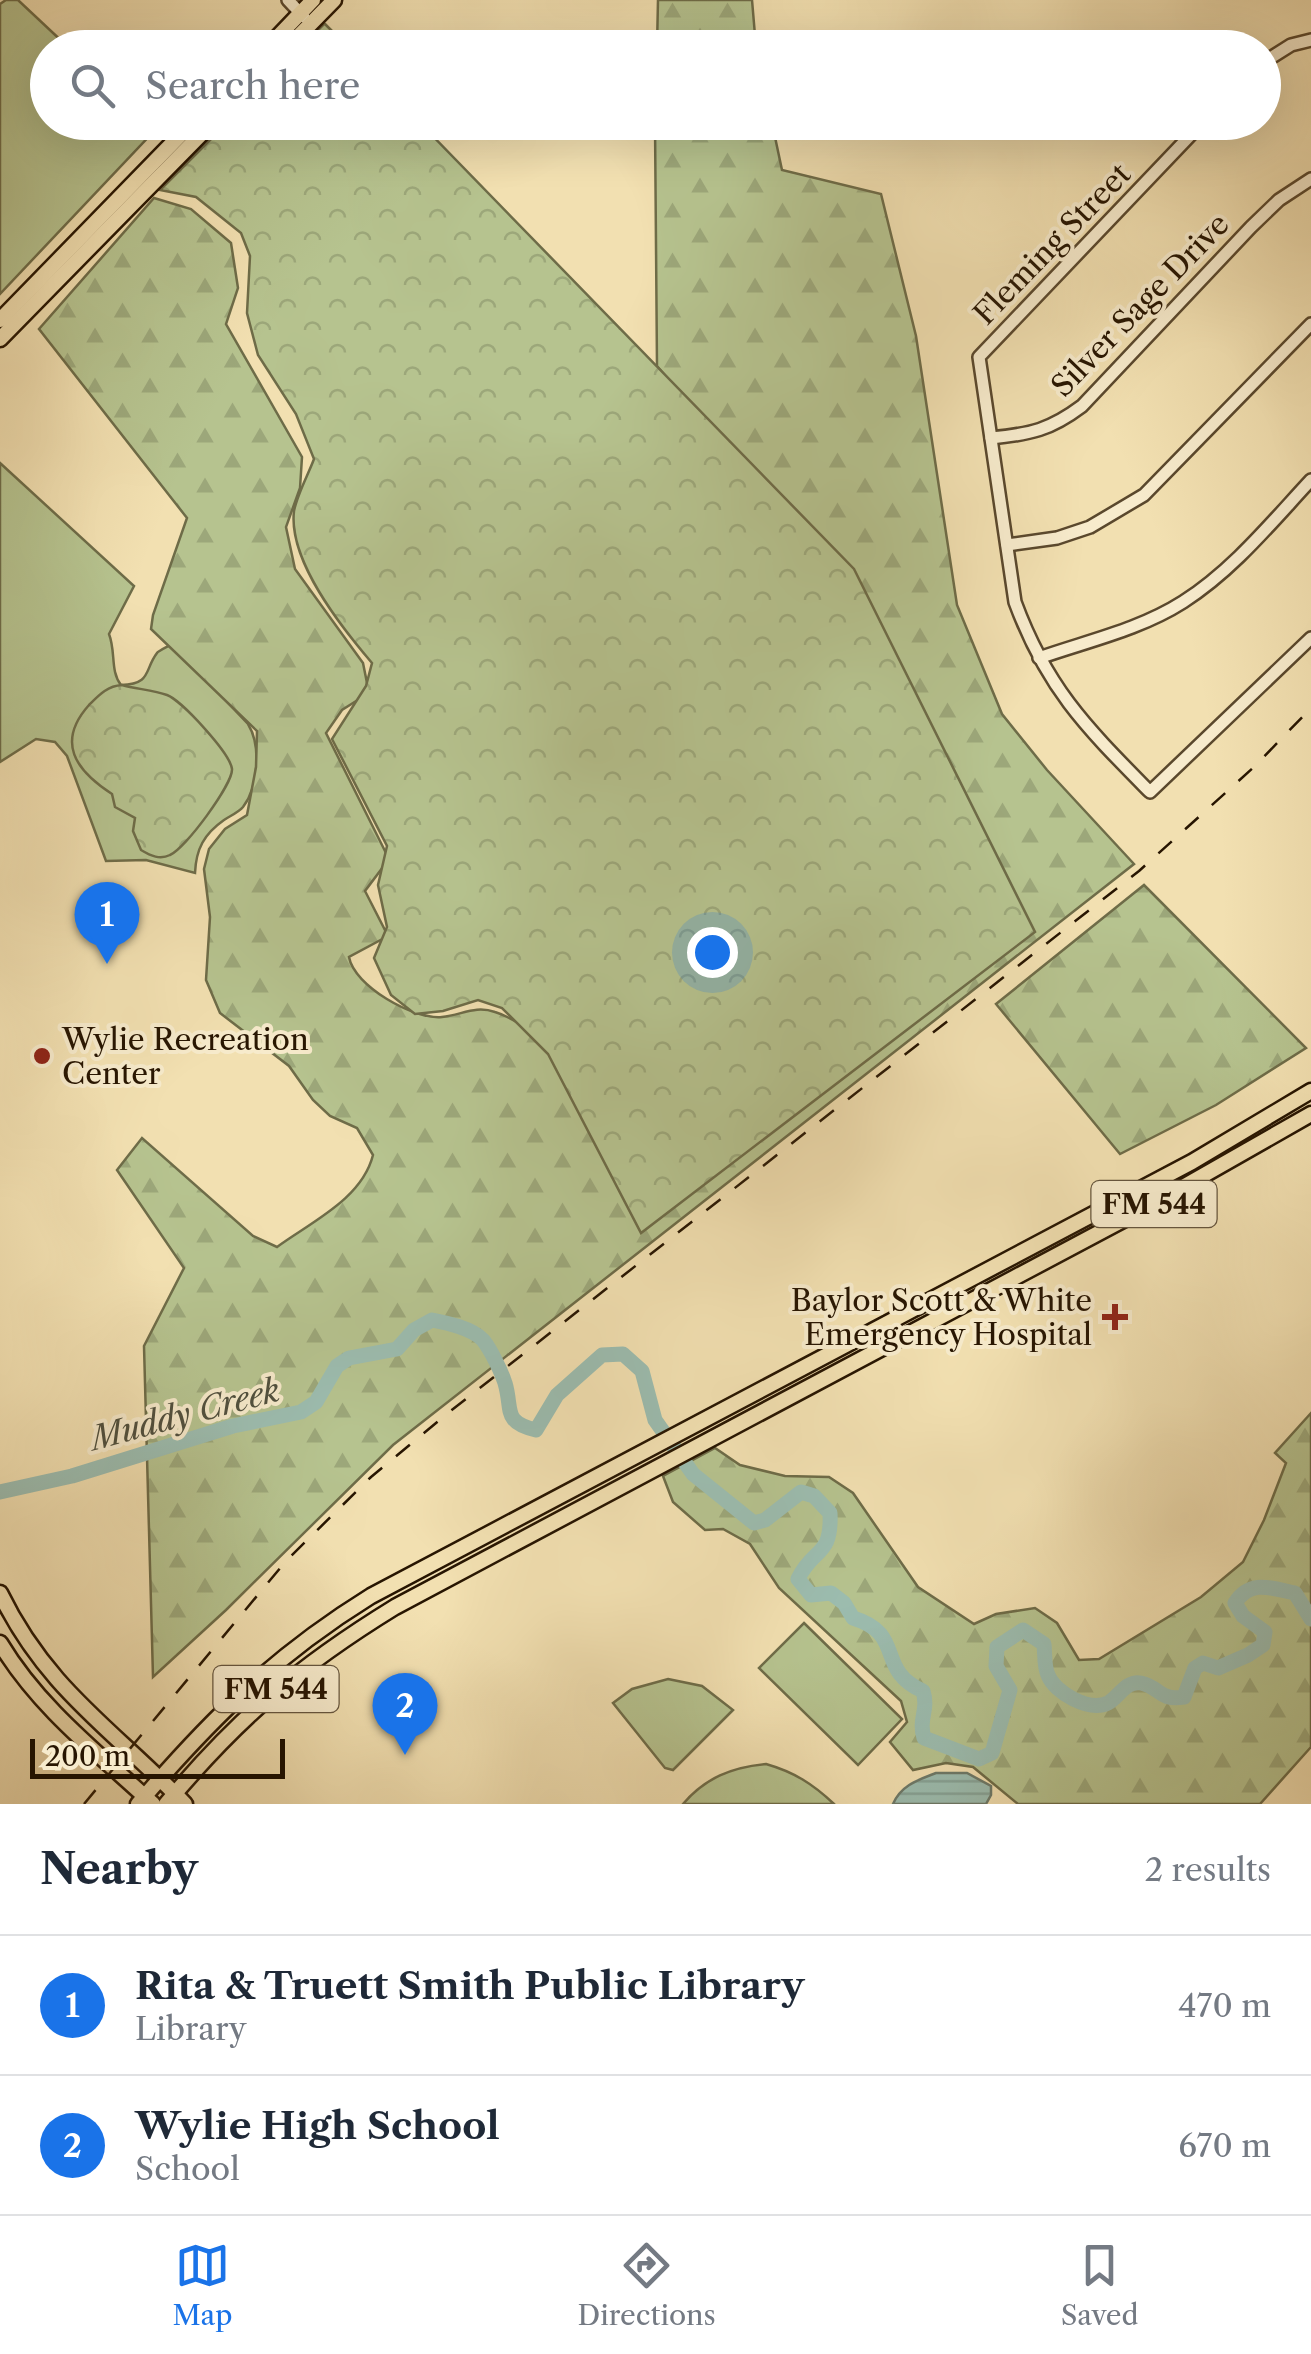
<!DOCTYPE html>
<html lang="en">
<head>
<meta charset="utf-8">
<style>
	:root { --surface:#fff; --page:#f6f6f7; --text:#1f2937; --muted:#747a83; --line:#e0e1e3; --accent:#1a73e8 }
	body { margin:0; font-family:"Libre Caslon Text",serif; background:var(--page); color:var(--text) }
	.scale { position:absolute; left:30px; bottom:25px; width:255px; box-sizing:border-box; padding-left:10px; border:5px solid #271501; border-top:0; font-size:28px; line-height:35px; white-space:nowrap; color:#271501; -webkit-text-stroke:8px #f7ebcc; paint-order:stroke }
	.you { position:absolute; left:712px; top:952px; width:35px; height:35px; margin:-25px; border:8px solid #fff; border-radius:50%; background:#1a73e8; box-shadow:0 0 0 15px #1a73e833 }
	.badge { display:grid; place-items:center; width:65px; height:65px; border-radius:50%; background:var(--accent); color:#fff; font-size:32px; font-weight:700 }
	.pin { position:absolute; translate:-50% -82px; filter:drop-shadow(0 2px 5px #0008) }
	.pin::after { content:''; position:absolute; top:52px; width:35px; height:30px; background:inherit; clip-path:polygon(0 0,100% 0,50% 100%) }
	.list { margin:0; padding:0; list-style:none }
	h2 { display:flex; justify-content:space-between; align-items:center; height:130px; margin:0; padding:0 40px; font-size:42px }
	h2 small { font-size:32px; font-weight:400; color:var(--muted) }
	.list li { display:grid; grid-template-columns:65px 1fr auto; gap:30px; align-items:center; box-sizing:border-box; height:140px; padding:0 40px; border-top:2px solid var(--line) }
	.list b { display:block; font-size:38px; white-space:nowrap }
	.list p { margin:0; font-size:32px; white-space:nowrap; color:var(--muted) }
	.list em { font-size:32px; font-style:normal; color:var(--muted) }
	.icon { flex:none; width:55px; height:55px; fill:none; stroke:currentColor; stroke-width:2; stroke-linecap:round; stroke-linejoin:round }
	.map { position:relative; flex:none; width:1311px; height:1804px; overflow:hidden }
	.search { position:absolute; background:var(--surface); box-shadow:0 10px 40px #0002; left:30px; right:30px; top:30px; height:110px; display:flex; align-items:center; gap:25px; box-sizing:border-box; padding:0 35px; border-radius:55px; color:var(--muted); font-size:38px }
	.sheet { height:410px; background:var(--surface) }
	nav { display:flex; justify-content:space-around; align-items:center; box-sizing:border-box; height:140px; border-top:2px solid var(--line); background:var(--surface); font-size:28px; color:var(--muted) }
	nav a { display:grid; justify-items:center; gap:5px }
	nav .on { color:var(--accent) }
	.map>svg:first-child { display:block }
	.grass { fill:#b6c38f; stroke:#6e6c48; stroke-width:2.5 }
	.forest { fill:url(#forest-firs); stroke:#6e6c48; stroke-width:2.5 }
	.park { fill:url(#park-crowns); stroke:#6e6c48; stroke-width:2.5 }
	.water { fill:url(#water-rules); stroke:#6d7a6a; stroke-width:2.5 }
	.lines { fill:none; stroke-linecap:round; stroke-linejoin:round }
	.river { stroke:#9cbdb0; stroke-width:15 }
	.minor-casing { stroke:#5a482d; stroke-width:16 }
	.major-casing { stroke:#271501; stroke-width:19 }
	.minor { stroke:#f7ebcc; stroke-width:11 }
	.major { stroke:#f2e0b1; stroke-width:14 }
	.rail { stroke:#271501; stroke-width:2.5; stroke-dasharray:18 18; stroke-linecap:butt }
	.poi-dot { fill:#8f2418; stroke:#f7ebcc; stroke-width:4 }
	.labels { text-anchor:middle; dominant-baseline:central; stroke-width:8; stroke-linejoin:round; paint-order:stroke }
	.shield { fill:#f7ebcc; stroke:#65553e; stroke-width:2.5 }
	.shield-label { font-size:28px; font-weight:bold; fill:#271501 }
	.street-label { font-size:30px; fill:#271501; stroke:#f7ebcc }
	.poi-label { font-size:30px; fill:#271501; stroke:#f7ebcc; text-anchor:start }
	.water-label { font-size:32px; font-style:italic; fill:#50503e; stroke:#f7ebcc }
</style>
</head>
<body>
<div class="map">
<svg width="1311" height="1804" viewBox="0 0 1311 1804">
	<defs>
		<pattern id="forest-firs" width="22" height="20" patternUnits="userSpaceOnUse" patternTransform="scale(2.5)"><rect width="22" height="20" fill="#b6c38f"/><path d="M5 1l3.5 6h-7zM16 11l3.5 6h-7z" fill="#9ca77a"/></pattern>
		<pattern id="park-crowns" width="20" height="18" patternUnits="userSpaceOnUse" patternTransform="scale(2.5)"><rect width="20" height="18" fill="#b6c38f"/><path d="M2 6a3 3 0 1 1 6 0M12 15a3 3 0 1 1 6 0" fill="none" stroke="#9ca77a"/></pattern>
		<pattern id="water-rules" width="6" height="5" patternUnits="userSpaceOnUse" patternTransform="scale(2.5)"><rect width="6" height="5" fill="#9cbdb0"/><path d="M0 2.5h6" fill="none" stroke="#86a296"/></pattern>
	</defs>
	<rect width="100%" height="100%" fill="#f2e0b1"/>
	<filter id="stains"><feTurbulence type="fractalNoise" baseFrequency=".002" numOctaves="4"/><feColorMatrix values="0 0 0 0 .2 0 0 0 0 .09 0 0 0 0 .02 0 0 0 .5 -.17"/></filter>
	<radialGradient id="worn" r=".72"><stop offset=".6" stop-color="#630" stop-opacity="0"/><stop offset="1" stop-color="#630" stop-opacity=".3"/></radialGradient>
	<!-- grass -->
	<g class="grass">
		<polygon points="6,0 18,0 68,47 48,48 48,122 147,123 155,130 0,294 0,4"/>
		<path d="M0,463L134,586L109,634C116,652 110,671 121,685C152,684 144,670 157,653C158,651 169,646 172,644L248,724C261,745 259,786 243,807C239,812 230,816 224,820C204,834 196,849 195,873L146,860L106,861L67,756L55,742L36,739L0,762Z"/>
		<polygon points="804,1623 902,1719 858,1765 759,1668"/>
		<polygon points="668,1679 702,1686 733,1710 673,1770 665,1768 613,1703 632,1689"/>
		<path d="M766,1764C794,1772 813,1784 834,1804H683C705,1778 732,1767 766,1764Z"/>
	</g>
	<!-- forest -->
	<g class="forest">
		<polygon points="658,0 752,0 756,47 657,47"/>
		<path d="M655,123H772L782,170L881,194L916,336L957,605L1002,714L1047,770L1134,864L393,1445L226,1610L153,1677L144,1346L184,1268L117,1170L142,1138L253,1236L277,1247C311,1222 362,1199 373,1155L357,1128L330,1116L313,1100L289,1066L220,1013L206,980L210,917L204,869L209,849L225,829L247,815L256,767L257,731L151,629L153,615L187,518L39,329L154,198L191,209L231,243L238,288L226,324L302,457L300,488L286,527L295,569L363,663L369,693L342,710L326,733L389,859L365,891L388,936L349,957C354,986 414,1020 442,1017C462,1015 475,1005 495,1012C518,1019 541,1040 561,1053L731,452L657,366Z"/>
		<polygon points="1144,885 1306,1048 1216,1105 1120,1154 996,1004"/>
		<polygon points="1311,1413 1311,1747 1260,1804 1018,1804 973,1767 946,1763 913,1770 890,1742 907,1722 901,1701 779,1588 750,1544 723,1529 705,1530 673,1502 663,1476 715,1448 740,1465 785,1476 829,1477 853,1493 918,1587 974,1624 996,1614 1035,1608 1057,1623 1079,1660 1099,1659 1201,1597 1243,1562 1264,1520 1286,1463 1275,1453"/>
	</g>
	<!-- park -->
	<g class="park">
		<polygon points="325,24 348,47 301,47 324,24"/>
		<path d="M227,123H420L854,569L1035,932L641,1233L548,1054L502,1008L478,1000L443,1011L415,1014L391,995L374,958L387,927L378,885L387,846L332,739L366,686L372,663C342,628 288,561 294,511C297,495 308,475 314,459L296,414L258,355L247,313L250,256L241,233L196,197L160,190Z"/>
		<path d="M122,685C136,689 153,690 167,695C181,700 230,753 232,769C233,784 185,849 170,855C160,860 151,856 141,850L133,831L135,818L115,807L112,794C75,770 56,742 89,705C99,695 107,686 122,685Z"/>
	</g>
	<!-- water -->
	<path class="water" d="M936,1773H967L991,1786V1795L986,1804H893C901,1785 918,1780 936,1773Z"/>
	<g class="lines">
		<!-- river -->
		<path class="river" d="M0,1492L72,1476L233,1426L301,1412L316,1402L337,1366L349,1358L397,1349L414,1330L432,1320C447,1323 472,1328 483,1340C491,1350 501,1371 505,1383C513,1410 502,1422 536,1430L557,1395L602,1355L623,1354L642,1371L655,1420L693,1474L754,1523L765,1520L801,1492L814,1496L830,1513C832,1558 813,1547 798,1579L811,1595L831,1593L844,1603L853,1618C906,1634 875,1670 923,1691C929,1711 918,1718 924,1738L979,1759L992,1753L1010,1690L996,1666L997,1647L1023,1630L1044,1644C1045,1654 1044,1667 1048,1675C1055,1693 1089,1712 1108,1703C1119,1697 1126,1680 1141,1683C1160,1687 1159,1701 1184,1697L1195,1668L1203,1663L1218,1668L1248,1655L1263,1645L1265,1632L1243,1616L1235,1603C1250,1579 1271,1588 1295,1593L1311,1619"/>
		<defs>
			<g id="minor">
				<polyline points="288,0 304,17"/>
				<polyline points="1264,62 1291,45 1311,40"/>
				<path d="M1203,122L979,357L1015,602C1047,689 1087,728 1150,792L1311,638"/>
				<path d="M991,438C1031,434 1050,430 1082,406L1251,227L1279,200L1311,179"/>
				<polyline points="1007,545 1057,538 1090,527 1144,495 1311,324"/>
				<path d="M1039,658C1087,641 1139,630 1183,602C1233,570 1271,523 1311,480"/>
			</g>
			<g id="major">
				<polyline points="267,48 313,0"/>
				<polyline points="287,48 334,0"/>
				<polyline points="0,320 193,122"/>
				<polyline points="0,339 213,122"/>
				<path d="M0,1593C47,1690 114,1730 185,1804"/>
				<path d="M0,1643C39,1708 98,1753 153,1804"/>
				<path d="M138,1804C211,1719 274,1656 371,1596L1192,1162L1311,1091"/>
				<path d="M166,1804C239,1717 299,1666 395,1607L1153,1204L1311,1114"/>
			</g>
		</defs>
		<!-- minor casing -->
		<use href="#minor" class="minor-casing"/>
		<!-- major casing -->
		<use href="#major" class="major-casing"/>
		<!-- minor -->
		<use href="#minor" class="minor"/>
		<!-- major -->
		<use href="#major" class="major"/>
		<!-- rail -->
		<polyline class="rail" points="84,1804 286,1561 371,1477 448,1413 1139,871 1254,767 1311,708"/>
	</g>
	<!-- markers -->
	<g class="poi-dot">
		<circle cx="42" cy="1056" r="10"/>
		<path d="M1110 1302h10v10h10v10h-10v10h-10v-10h-10v-10h10z"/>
	</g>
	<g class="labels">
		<!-- shield labels -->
		<g class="shield">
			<rect x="1091.5" y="1181" width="125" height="46" rx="8"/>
			<rect x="213.5" y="1666" width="125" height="46" rx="8"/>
		</g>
		<g class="shield-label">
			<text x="1154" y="1204">FM 544</text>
			<text x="276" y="1689">FM 544</text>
		</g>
		<!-- street labels -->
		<g class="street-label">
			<text transform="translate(1052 244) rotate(-46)">Fleming Street</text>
			<text transform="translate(1140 305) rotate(-46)">Silver Sage Drive</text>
		</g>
		<!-- poi labels -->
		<g class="poi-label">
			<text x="62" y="1039">Wylie Recreation<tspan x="62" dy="34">Center</tspan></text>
			<text x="1092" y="1300" text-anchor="end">Baylor Scott &amp; White<tspan x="1092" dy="34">Emergency Hospital</tspan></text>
		</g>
		<!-- water labels -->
		<g class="water-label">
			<text transform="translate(185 1414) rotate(-15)">Muddy Creek</text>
		</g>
	</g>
	<rect width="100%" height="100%" filter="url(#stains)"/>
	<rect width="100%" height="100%" fill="url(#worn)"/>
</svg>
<div class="scale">200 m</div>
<div class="you"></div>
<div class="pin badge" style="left:107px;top:964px">1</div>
<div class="pin badge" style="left:405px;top:1755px">2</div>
<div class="search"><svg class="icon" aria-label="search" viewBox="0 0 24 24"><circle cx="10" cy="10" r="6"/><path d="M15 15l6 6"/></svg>Search here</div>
</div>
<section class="sheet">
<h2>Nearby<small>2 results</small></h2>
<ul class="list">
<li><span class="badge">1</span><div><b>Rita &amp; Truett Smith Public Library</b><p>Library</p></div><em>470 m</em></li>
<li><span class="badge">2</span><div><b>Wylie High School</b><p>School</p></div><em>670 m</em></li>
</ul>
</section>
<nav>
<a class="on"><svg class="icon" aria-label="map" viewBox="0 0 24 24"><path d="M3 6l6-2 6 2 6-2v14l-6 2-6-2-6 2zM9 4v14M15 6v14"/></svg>Map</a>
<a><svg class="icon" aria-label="directions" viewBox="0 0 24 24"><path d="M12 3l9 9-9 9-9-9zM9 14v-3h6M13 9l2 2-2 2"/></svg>Directions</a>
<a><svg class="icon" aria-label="saved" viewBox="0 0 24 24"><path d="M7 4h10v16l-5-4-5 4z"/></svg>Saved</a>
</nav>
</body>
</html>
